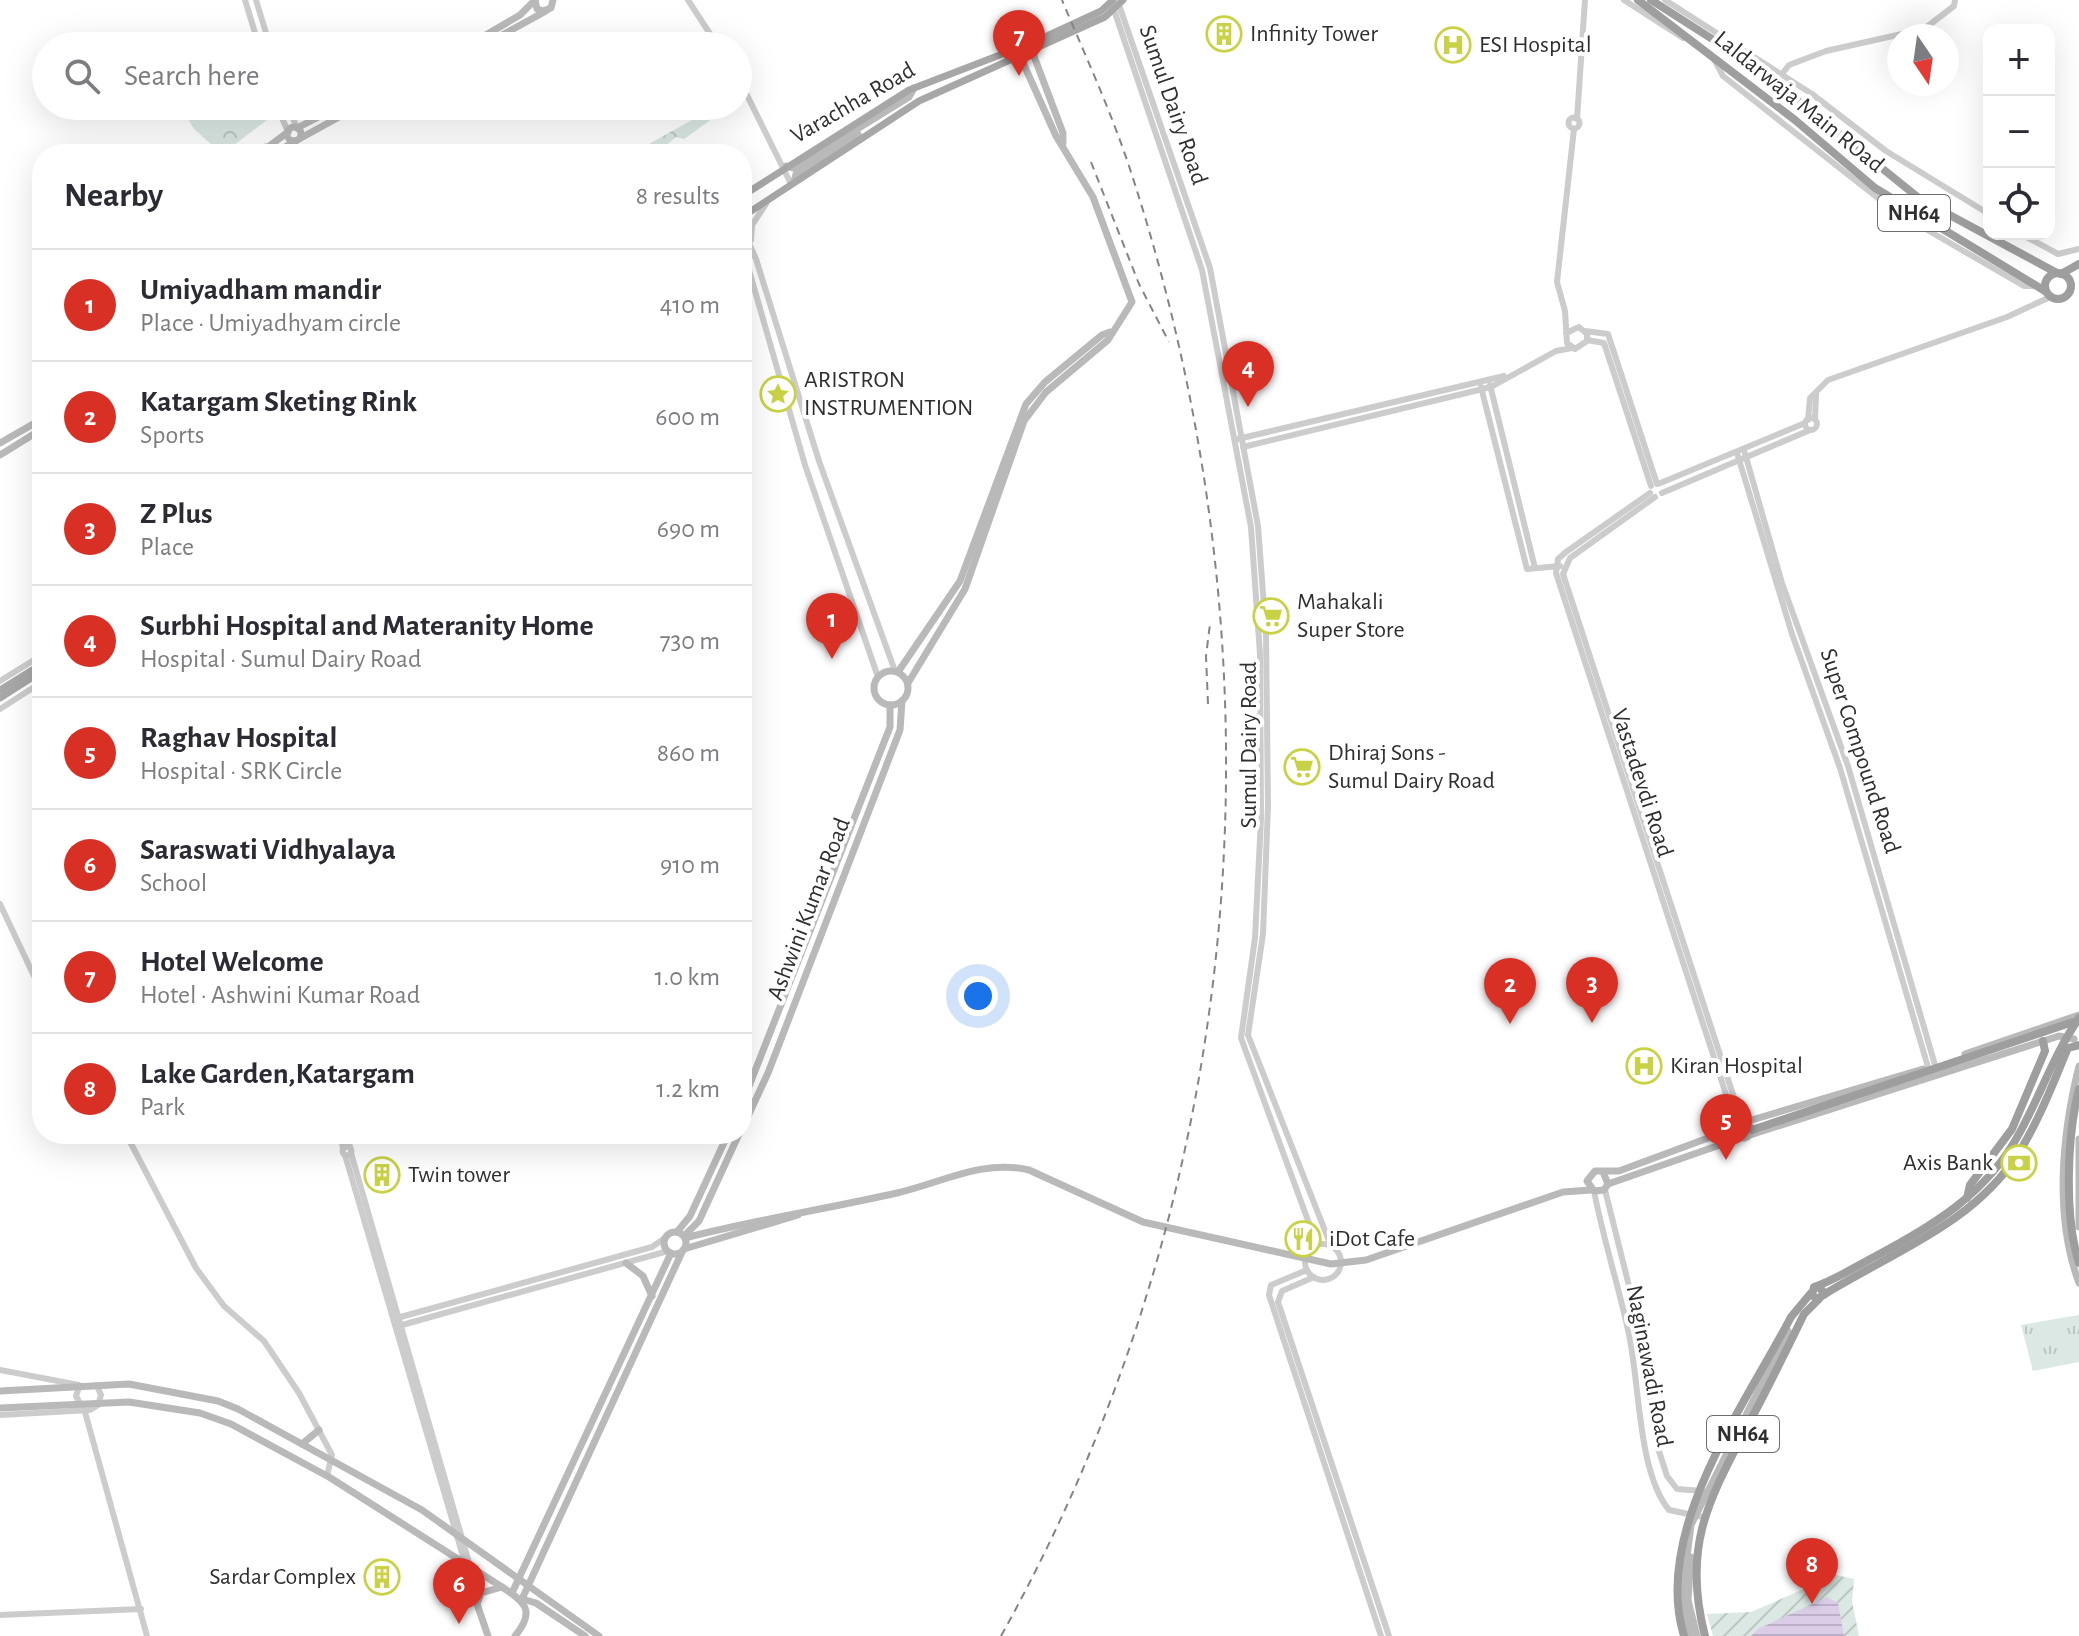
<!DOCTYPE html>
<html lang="en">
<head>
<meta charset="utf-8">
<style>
	:root { --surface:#fff; --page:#f7f7f7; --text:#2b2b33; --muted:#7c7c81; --line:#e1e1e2; --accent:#d93025 }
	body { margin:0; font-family:"Alegreya Sans",sans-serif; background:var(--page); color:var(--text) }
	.controls { position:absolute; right:24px; top:24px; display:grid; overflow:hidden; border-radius:16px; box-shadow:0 8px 32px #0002 }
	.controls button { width:72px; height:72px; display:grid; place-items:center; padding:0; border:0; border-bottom:2px solid var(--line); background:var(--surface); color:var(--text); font:40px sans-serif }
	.compass { position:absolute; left:1887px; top:24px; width:72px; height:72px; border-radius:50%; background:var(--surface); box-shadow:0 8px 32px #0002; rotate:167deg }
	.you { position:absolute; left:978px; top:996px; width:28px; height:28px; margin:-20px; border:6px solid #fff; border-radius:50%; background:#1a73e8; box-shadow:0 0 0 12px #1a73e833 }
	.badge { display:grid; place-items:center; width:52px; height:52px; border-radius:50%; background:var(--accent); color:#fff; font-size:26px; font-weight:700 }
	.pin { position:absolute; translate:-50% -66px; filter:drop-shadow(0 2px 4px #0008) }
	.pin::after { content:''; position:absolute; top:42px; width:28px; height:24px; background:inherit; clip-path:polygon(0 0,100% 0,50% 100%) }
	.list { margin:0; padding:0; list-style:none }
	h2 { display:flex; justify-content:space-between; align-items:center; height:104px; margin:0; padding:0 32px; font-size:34px }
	h2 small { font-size:26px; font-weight:400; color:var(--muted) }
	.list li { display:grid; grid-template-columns:52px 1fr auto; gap:24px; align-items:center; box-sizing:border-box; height:112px; padding:0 32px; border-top:2px solid var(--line) }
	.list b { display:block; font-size:30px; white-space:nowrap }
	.list p { margin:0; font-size:26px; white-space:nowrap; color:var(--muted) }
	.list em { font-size:26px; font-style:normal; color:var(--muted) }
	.icon { flex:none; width:44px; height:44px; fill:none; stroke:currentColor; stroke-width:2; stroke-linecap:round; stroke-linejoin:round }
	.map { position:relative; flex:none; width:2079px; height:1636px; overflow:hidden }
	.search { position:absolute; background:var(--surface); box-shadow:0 8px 32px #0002; left:32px; top:32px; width:720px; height:88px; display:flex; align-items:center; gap:20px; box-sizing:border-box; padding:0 28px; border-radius:44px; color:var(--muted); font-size:30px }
	.panel { position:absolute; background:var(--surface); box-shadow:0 8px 32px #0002; left:32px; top:144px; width:720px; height:1000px; border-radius:32px }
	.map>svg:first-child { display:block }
	.grass { fill:url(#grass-tufts) }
	.forest { fill:url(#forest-crowns) }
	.garden { fill:url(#garden-furrows) }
	.water { fill:url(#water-rules) }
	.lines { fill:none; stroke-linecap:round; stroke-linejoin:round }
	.tertiary { stroke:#ccc; stroke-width:6 }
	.secondary { stroke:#b9b9b9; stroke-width:7 }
	.primary { stroke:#a7a7a7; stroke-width:7 }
	.trunk { stroke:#9e9e9e; stroke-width:8 }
	.rail { stroke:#848484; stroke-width:2; stroke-dasharray:8 6; stroke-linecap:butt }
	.labels { text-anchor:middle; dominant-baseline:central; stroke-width:8; stroke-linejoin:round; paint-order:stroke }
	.shield { fill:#fff; stroke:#6d6d6d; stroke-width:2 }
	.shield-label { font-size:22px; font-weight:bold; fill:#2f2f2f }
	.poi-label { font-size:24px; fill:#2f2f2f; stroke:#fff; text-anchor:start }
	.street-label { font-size:24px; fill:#2f2f2f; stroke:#fff }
</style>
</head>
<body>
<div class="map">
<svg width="2079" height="1636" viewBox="0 0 2079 1636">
	<defs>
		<pattern id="grass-tufts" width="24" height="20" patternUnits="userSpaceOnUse" patternTransform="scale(2)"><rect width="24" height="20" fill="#dbe8e3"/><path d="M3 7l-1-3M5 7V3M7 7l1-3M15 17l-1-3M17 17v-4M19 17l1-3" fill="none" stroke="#bcc7c3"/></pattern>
		<pattern id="forest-crowns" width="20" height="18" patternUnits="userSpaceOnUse" patternTransform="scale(2)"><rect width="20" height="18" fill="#dbe8e3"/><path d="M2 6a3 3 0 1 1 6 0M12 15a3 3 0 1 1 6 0" fill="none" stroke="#bcc7c3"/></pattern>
		<pattern id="garden-furrows" width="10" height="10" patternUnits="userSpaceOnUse" patternTransform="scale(2)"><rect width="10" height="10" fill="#dbe8e3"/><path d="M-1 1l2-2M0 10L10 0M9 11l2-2" fill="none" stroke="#bcc7c3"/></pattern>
		<pattern id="water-rules" width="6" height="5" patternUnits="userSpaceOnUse" patternTransform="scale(2)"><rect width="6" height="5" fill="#dbcde8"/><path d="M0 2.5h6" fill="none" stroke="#bcb0c7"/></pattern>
	</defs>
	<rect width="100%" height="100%" fill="#fff"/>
	<!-- grass -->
	<polygon class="grass" points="2079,1315 2079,1362 2033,1371 2021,1325"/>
	<!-- forest -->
	<g class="forest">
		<polygon points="180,106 209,106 218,116 230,106 261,106 271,117 222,154 194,129"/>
		<polygon points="717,106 730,106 684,139 676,137 656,154 631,154"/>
	</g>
	<!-- garden -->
	<polygon class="garden" points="1836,1575 1854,1579 1852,1601 1859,1636 1713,1636 1707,1614 1751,1612"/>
	<!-- water -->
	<polygon class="water" points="1827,1597 1838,1603 1844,1636 1751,1636 1758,1629"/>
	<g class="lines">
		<!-- tertiary -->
		<g class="tertiary">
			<polyline points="245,0 259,46"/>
			<polyline points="256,0 270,46"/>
			<polyline points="688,0 718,46"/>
			<polyline points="1624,0 1683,38"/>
			<polyline points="1665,0 1812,94 1886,151 1989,214"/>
			<polyline points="1119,5 1210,268 1258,526 1266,634 1268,806 1263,934 1248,1035 1331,1246"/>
			<polyline points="1114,10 1202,270 1251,527 1260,654 1261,819 1255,938 1241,1038 1317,1245"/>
			<polyline points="1715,61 1723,76 1893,210 2024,286 2035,286"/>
			<polyline points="1782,74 1789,65 1826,51 1924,29 1954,6 1955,0"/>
			<polyline points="738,77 791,184"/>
			<polyline points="277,106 288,132"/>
			<polyline points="288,106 297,128"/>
			<circle cx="1574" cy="123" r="5.5"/>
			<polyline points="1577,119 1585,0"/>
			<polyline points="742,228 756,259 819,461 895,671"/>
			<polyline points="2021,234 2058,254 2079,249"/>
			<polyline points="751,240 752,225 766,204"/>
			<polyline points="742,246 805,465 878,677"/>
			<polyline points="1585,331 1608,334 1657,484"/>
			<polyline points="1566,333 1579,327 1587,334 1587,341 1575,349 1567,343 1565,311 1557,282 1574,129"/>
			<polyline points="1587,340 1604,343 1651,486"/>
			<polyline points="1490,385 1535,568"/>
			<polyline points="1481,387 1527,569 1560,566"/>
			<circle cx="1811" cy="424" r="6"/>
			<polyline points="1815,419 1816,394"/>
			<polyline points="1808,420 1810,398 1828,380 2007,317 2050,297"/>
			<polyline points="1238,439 1504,376"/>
			<polyline points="1243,447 1491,387 1556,351 1572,348"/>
			<polyline points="1744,450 1782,583 1848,766 1935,1065"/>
			<polyline points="1737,453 1792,634 1840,768 1928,1067"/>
			<polyline points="1658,484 1805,423"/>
			<polyline points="1650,493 1566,552 1558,559 1556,573 1736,1125"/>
			<polyline points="1662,493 1810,430"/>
			<polyline points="1655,497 1570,558 1563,574 1742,1122"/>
			<polyline points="0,681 42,655"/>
			<polyline points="0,709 42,682"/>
			<polyline points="0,904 42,993"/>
			<polyline points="126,1134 196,1268 224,1306 264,1341 299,1393 332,1455 327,1476"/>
			<polyline points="340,1134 343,1148"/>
			<polyline points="347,1134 350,1147"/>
			<circle cx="347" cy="1151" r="4.5"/>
			<polyline points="351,1153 470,1566"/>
			<polyline points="345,1155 477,1604"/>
			<polyline points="1605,1190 1640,1330 1657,1445 1667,1476 1677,1489 1703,1491"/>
			<path d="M1594,1191C1603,1238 1618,1284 1628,1330C1640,1380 1637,1471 1669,1510L1703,1517"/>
			<circle cx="1323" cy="1262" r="18"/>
			<polyline points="1307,1270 1271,1285 1269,1295 1381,1636"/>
			<polyline points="1314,1277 1282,1291 1278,1302 1389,1636"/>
			<polyline points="397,1318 652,1247 665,1238"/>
			<polyline points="402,1325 668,1251"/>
			<polyline points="0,1370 79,1385"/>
			<polyline points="79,1387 76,1396 85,1412 147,1636"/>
			<polyline points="0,1415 90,1410 98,1405 101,1395 97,1386"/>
			<polyline points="0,1615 141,1609"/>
		</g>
		<!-- secondary -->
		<g class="secondary">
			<polyline points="535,0 537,9 543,11 551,8 553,0"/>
			<polyline points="467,46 520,15 535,0"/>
			<polyline points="482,46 546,11"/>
			<polyline points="1032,51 1063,133 1063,143"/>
			<circle cx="294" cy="134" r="7"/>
			<polyline points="297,128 340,106"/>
			<polyline points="299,139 359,106"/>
			<polyline points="268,147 288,132"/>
			<polyline points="262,154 265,147 272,148"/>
			<polyline points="274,154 295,141"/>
			<polyline points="786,166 794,168 909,97 914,88"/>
			<polyline points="794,182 796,174 858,134"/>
			<polyline points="0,443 42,419"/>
			<polyline points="0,455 42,429"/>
			<circle cx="891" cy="688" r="17"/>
			<polyline points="898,672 960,581 1026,404 1045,382 1102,335 1110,332"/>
			<polyline points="908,683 965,589 1024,421 1046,392 1108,340 1132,302 1093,197 1056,136 1020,56"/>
			<polyline points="1965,1054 2079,1015"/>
			<path d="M2079,1066C2062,1134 2054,1216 2079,1283"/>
			<polyline points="742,1104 890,727 890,705"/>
			<circle cx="1743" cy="1130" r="8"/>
			<polyline points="1745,1122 1923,1069"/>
			<polyline points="742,1129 768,1073 900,730 902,701"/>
			<polyline points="1750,1135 2059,1036 2074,1039"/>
			<polyline points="2079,1139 2079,1227"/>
			<polyline points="1603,1172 1608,1184 1604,1190 1594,1191 1587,1181 1595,1171 1619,1171 1735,1128"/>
			<polyline points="1608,1184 1740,1138"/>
			<circle cx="675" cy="1243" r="11"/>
			<polyline points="677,1232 690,1216 728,1134"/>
			<polyline points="684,1236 699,1221 739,1134"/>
			<path d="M685,1238C755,1220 826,1209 897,1193C941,1183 982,1159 1029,1170L1143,1222L1331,1264L1366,1260L1563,1192L1591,1190"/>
			<polyline points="684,1249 798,1215"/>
			<polyline points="626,1263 643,1276 652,1296"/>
			<polyline points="0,1391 129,1384 218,1401 238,1409 422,1510 599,1636"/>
			<polyline points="0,1408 129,1402 200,1413 231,1424 329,1477 502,1587"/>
			<polyline points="302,1444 319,1430"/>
			<polyline points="1691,1557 1688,1600 1697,1636"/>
			<polyline points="512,1593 671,1253"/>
			<path d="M488,1636L477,1604L481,1593L502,1587C525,1602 536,1611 515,1636"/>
			<polyline points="585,1636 536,1603 522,1599 682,1252"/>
			<polyline points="1690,1636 1682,1596 1691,1525 1788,1331"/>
		</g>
		<!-- primary -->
		<g class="primary">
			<polyline points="742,196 909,90 1036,41 1101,11 1113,0"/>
			<polyline points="742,217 919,101 1105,17 1123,0"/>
			<polyline points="0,690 42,664"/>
			<polyline points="0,698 42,671"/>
		</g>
		<!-- trunk -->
		<g class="trunk">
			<polyline points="1638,0 1795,120 1875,188 2045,291"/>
			<polyline points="1651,0 1720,44 1805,106 1920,199 2057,273"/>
			<circle cx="2058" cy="286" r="13"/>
			<polyline points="2061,274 2079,264"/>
			<path d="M2079,1089C2067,1135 2064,1217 2079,1263"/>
			<polyline points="1752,1130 2073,1022"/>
			<polyline points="1967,1198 1970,1185 2012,1129 2045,1051 2043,1041"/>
			<path d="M1818,1286L1825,1294L1817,1299L1812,1295L1814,1287C1835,1280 1855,1267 1874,1257C1933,1226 1988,1193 2020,1132C2041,1094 2054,1054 2079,1018"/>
			<path d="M1825,1294C1893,1252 1973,1224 2018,1154C2039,1121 2053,1083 2068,1048L2079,1045"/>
			<path d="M1684,1636C1652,1531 1744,1407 1791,1317L1811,1293"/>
			<path d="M1705,1636C1682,1547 1708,1501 1748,1425C1768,1388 1786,1351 1804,1314L1819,1299"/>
		</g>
		<!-- rail -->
		<g class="rail">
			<polyline points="1091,162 1139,284 1169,342"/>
			<polyline points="1208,704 1206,656 1210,624"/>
			<path d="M1001,1636C1253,1184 1290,655 1129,166C1110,109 1085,55 1062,0"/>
		</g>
	</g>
	<!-- icons -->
	<defs>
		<symbol id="building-ring" viewBox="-11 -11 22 22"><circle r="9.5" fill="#fff" stroke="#c9d245" stroke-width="1.5"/><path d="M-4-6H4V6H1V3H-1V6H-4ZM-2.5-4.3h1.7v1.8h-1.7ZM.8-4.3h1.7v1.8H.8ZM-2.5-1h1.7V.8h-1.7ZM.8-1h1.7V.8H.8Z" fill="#c9d245"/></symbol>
		<symbol id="hospital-ring" viewBox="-11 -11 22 22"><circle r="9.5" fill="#fff" stroke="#c9d245" stroke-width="1.5"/><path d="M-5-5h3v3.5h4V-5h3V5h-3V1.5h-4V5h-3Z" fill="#c9d245"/></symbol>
		<symbol id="sight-ring" viewBox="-11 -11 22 22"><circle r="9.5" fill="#fff" stroke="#c9d245" stroke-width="1.5"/><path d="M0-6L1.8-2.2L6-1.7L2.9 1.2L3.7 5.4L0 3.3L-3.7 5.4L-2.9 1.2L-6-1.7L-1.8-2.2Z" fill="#c9d245"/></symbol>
		<symbol id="supermarket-ring" viewBox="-11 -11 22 22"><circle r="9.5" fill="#fff" stroke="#c9d245" stroke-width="1.5"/><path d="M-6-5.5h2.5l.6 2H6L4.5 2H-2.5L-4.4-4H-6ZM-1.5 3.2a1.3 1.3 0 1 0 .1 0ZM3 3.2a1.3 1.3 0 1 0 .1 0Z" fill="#c9d245"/></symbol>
		<symbol id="bank-ring" viewBox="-11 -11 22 22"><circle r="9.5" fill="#fff" stroke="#c9d245" stroke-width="1.5"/><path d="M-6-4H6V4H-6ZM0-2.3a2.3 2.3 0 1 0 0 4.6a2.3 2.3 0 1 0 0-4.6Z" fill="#c9d245"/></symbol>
		<symbol id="restaurant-ring" viewBox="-11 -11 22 22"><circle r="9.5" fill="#fff" stroke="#c9d245" stroke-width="1.5"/><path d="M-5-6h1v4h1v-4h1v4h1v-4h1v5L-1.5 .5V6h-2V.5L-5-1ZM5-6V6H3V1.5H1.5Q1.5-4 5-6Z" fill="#c9d245"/></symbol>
	</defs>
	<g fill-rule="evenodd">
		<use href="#building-ring" x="1204" y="14" width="40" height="40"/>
		<use href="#hospital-ring" x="1433" y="25" width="40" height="40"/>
		<use href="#sight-ring" x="758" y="374" width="40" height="40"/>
		<use href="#supermarket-ring" x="1251" y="596" width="40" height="40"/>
		<use href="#supermarket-ring" x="1282" y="747" width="40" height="40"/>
		<use href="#hospital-ring" x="1624" y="1046" width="40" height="40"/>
		<use href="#bank-ring" x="1999" y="1143" width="40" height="40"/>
		<use href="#building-ring" x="362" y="1155" width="40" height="40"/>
		<use href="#restaurant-ring" x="1283" y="1219" width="40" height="40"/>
		<use href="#building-ring" x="362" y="1557" width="40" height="40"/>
	</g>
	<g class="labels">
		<!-- shield labels -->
		<g class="shield">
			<rect x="1878" y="195" width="72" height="36" rx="6"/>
			<rect x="1707" y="1416" width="72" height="36" rx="6"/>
		</g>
		<g class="shield-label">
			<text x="1914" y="213">NH64</text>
			<text x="1743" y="1434">NH64</text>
		</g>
		<!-- poi labels -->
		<g class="poi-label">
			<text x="1250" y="34">Infinity Tower</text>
			<text x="1479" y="45">ESI Hospital</text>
			<text x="804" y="380">ARISTRON<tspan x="804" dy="28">INSTRUMENTION</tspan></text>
			<text x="1297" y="602">Mahakali<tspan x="1297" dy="28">Super Store</tspan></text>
			<text x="1328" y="753">Dhiraj Sons -<tspan x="1328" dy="28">Sumul Dairy Road</tspan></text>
			<text x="1670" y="1066">Kiran Hospital</text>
			<text x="1993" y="1163" text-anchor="end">Axis Bank</text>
			<text x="408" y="1175">Twin tower</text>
			<text x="1329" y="1239">iDot Cafe</text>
			<text x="356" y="1577" text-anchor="end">Sardar Complex</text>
		</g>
		<!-- street labels -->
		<g class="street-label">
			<text transform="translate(1799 102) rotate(39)">Laldarwaja Main ROad</text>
			<text transform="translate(853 103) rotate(-30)">Varachha Road</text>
			<text transform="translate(1173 105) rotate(71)">Sumul Dairy Road</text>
			<text transform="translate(1249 745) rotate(-90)">Sumul Dairy Road</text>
			<text transform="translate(1860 751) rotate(72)">Super Compound Road</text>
			<text transform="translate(1642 783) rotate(72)">Vastadevdi Road</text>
			<text transform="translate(809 909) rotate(-69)">Ashwini Kumar Road</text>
			<text transform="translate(1649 1366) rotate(79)">Naginawadi Road</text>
		</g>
	</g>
</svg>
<div class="controls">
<button>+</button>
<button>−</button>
<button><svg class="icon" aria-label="locate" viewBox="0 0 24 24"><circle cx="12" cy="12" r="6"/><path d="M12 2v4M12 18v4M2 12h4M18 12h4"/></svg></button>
</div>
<svg class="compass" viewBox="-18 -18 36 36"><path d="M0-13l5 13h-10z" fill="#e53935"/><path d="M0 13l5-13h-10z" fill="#7c7c81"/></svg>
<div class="you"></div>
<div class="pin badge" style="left:832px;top:659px">1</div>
<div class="pin badge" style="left:1510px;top:1024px">2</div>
<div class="pin badge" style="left:1592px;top:1023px">3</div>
<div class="pin badge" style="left:1248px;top:407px">4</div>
<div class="pin badge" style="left:1726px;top:1160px">5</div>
<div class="pin badge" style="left:459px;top:1624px">6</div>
<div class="pin badge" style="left:1019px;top:76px">7</div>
<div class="pin badge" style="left:1812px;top:1604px">8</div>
<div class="search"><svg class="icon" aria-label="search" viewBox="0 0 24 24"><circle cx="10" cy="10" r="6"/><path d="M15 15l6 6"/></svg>Search here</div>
<section class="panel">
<h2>Nearby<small>8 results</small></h2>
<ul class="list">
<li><span class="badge">1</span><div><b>Umiyadham mandir</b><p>Place · Umiyadhyam circle</p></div><em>410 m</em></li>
<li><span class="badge">2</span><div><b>Katargam Sketing Rink</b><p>Sports</p></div><em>600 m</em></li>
<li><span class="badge">3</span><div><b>Z Plus</b><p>Place</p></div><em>690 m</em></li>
<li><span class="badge">4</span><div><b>Surbhi Hospital and Materanity Home</b><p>Hospital · Sumul Dairy Road</p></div><em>730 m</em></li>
<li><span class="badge">5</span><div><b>Raghav Hospital</b><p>Hospital · SRK Circle</p></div><em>860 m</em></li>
<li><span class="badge">6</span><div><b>Saraswati Vidhyalaya</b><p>School</p></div><em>910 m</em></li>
<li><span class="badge">7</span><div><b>Hotel Welcome</b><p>Hotel · Ashwini Kumar Road</p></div><em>1.0 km</em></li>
<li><span class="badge">8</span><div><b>Lake Garden,Katargam</b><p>Park</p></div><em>1.2 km</em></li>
</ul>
</section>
</div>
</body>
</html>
